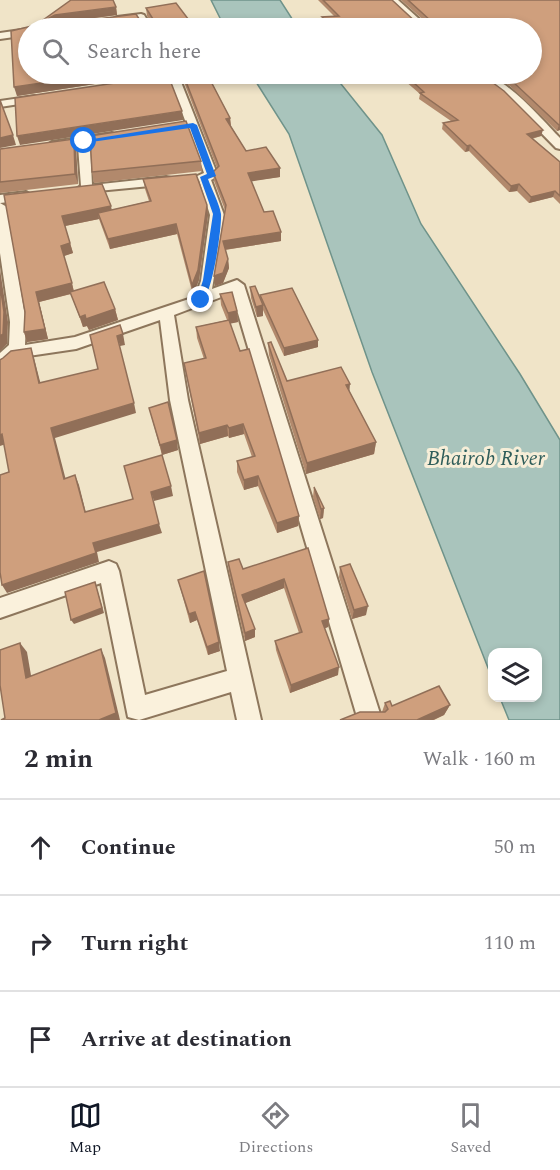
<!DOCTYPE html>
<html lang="en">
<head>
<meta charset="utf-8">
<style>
	:root { --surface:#fff; --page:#f2f2f3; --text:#2b2b33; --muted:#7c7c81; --line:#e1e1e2; --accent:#111827 }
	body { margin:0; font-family:Spectral,serif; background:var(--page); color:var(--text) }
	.controls { position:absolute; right:18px; bottom:18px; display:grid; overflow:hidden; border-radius:12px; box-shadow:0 3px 9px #0003 }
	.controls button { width:54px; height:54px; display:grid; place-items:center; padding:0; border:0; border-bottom:2px solid var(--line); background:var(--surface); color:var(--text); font:30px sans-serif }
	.stop { position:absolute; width:18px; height:18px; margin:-14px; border:4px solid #1a73e8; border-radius:50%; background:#fff }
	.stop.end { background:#1a73e8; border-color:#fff; box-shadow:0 2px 6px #0008 }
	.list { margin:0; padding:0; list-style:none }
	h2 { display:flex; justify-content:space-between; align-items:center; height:78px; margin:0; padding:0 24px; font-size:26px }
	h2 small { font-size:20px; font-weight:400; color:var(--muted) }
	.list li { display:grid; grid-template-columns:39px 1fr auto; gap:18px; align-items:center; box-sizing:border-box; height:96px; padding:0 24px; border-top:2px solid var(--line) }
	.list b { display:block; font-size:22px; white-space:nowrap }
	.list em { font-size:20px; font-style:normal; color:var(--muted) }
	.icon { flex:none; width:33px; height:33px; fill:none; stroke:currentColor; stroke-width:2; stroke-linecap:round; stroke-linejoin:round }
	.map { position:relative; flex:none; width:560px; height:720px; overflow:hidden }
	.search { position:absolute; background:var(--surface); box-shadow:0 3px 9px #0003; left:18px; right:18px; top:18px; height:66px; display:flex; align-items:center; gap:15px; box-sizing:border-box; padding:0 21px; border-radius:33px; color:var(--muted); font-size:22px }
	.sheet { height:366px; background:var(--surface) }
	nav { display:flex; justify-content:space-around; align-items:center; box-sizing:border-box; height:84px; border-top:2px solid var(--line); background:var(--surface); font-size:16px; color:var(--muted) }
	nav a { display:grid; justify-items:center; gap:3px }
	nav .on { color:var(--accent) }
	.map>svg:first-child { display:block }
	.water { fill:#a9c4bc; stroke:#6f938a; stroke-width:1.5 }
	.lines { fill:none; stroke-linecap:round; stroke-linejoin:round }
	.street-casing { stroke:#8d765c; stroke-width:4 }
	.street { fill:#faf1dc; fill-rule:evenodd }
	.wall { fill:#b2896c }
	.shaded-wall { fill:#916f58 }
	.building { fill:#cf9f7d; stroke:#916f58; stroke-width:1.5 }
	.route { fill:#1a73e8 }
	.labels { text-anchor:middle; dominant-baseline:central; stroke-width:6; stroke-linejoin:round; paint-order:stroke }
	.water-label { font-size:21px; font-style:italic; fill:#2f5d5a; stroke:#f7eed8 }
</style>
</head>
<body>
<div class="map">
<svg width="560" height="720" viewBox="0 0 560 720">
	<rect width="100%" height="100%" fill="#f0e4c8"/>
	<!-- water -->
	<g class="water">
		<polygon points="211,0 280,0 298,28 225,28"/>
		<polygon points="251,74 333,74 382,135 421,224 520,374 560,440 560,720 509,720 500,698 538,698 538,652 492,652 492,678 372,372 289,134"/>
	</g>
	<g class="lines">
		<defs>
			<g id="street">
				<polygon points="388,0 398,0 429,28 419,28"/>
				<polygon points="141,14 144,15 152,28 142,28 138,20 117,23 112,20 117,17"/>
				<polygon points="28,29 28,35 0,39 0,33"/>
				<polygon points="174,74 179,77 218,176 211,180 224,215 212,289 237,280 244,285 382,720 358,720 232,293 174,315 188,400 261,720 237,720 231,692 139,720 128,717 101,583 0,618 0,598 109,561 116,564 119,571 145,695 227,671 170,400 160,320 76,349 15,358 6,367 0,369 0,353 9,345 10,322 0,253 0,195 26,192 33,196 26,200 0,203 7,207 26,322 25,345 75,337 195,297 201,281 210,215 199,180 195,177 204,173 189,129 183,131 177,127 186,123 169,77"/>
				<path d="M475,74C502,71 541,119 560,138V149L556,148L504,95Z"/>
				<polygon points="35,96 41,99 39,101 0,107 0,101"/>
				<polygon points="112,133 118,137 116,140 90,144 92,185 166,177 171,178 172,181 171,184 77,193 75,190 81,186 78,146 52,150 46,146 52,142"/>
			</g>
		</defs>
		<!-- street casing -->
		<use href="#street" class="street-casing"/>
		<!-- street -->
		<use href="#street" class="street"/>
	</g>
	<!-- wall -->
	<g class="wall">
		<polygon points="318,0 392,0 418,24 428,24 401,0 560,0 560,130 557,131 510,86 487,74 531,74 531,28 328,28 322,22 322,17 334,16"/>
		<polygon points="116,7 117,15 64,22 151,22 147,16 146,8 195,28 28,74 160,74 17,96 11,31"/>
		<polygon points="181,74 234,74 234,76 210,79 230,118 231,126 246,151 280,177 251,181 264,212 281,232 281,241 225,250 228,259 229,268 223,283 215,286 225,210 214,181 213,172 217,168 182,77"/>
		<polygon points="397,74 481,74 541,136 532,139 560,162 560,204 553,197 529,203 517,191 509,192 469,151 465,152 442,129 443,123 451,121 419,99 420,94"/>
		<polygon points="0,149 76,149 78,184 0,193"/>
		<polygon points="201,161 202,171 94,183 92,172"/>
		<polygon points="143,179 207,205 208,215 199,280 193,295 177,234 110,249 99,219 65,226 73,253 64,256 74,291 115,309 118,320 89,330 87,326 83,327 71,294 39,302 48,339 27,342 24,332 25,312 4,195 111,210 149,201 145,189"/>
		<polygon points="250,287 260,298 260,295 318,347 284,356 263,310 263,316 257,317 251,298"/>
		<polygon points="220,294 237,311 238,322 230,323 299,516 298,526 277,533 258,486 244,490 237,472 237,461 252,457 244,434 229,438 228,436 200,444 184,363 204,359 197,338 196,327 227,320 221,305"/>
		<polygon points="268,343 287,381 349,392 376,442 374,454 306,474 269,355"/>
		<polygon points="149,408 178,450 162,455"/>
		<polygon points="314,487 324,508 323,518 320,519 313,497"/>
		<polygon points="308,548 329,619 328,627 324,628 338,675 290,693 276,650 275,641 299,633 284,588 245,603 255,637 245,641 229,572 228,562 243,569"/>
		<polygon points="340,567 366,615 352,619 339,577"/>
		<polygon points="178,580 220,651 208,655 197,620 190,623"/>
		<polygon points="385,703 392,706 450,705 444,715 434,720 340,720 382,712"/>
	</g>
	<!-- shaded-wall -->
	<g class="shaded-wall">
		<polygon points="116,7 117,15 57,23 48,21 49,18 55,15"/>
		<polygon points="104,74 160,74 17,96 14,87"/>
		<polygon points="206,74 234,74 234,76 206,80"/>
		<polygon points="182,111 183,120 20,145 17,136"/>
		<polygon points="230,118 231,127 226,119"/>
		<polygon points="559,125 560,125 560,130 557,131"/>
		<polygon points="543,130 541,136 525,140 527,134"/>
		<polygon points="13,135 16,145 0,148 0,138"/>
		<polygon points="74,139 76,149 78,184 75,174"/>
		<polygon points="470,145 469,151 465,152 467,146"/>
		<polygon points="280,168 280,177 248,182 248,173"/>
		<polygon points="519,184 517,191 509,192 511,186"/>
		<polygon points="555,191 553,197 529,203 531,197"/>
		<polygon points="207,205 208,215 199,280 193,295 192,285"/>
		<polygon points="111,206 113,216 98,213 99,219 65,226 62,216"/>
		<polygon points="176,224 177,234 110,249 108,239"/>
		<polygon points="281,232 281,241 223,250 223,241"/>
		<polygon points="70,243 73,253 64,256 61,246"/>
		<polygon points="228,259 229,268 223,283 215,286 214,276"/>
		<polygon points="0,269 8,322 7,344 0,351"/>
		<polygon points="72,283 74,293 39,302 48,339 27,342 24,332 36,292"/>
		<polygon points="263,305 263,316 257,317 256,307"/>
		<polygon points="115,309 118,320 89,330 87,326 83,327 80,317"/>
		<polygon points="237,311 238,322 229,324 228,313"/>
		<polygon points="123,334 125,345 120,346 117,336"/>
		<polygon points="318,340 318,347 284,356 284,348"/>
		<polygon points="31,348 34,358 43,393 39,383"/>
		<polygon points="350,384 349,396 346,385"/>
		<polygon points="134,403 136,413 55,438 68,488 64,479 51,428"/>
		<polygon points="243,424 244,434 229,438 229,428"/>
		<polygon points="227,425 228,436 200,444 199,433"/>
		<polygon points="2,434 6,444 0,446 0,435"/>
		<polygon points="177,440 178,450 162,455 160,445"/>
		<polygon points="376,442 374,454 306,474 307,463"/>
		<polygon points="75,475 79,485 88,521 85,512"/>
		<polygon points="258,476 258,486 244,490 244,480"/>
		<polygon points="171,486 173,496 154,501 151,492"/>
		<polygon points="324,508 323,518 320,519 321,509"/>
		<polygon points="299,516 298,526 277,533 277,523"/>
		<polygon points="159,524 162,533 97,552 99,562 7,593 2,585 93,543"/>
		<polygon points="284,579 284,588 243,604 242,595"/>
		<polygon points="95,582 104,613 74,624 71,620"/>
		<polygon points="368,606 366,615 352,619 354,610"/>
		<polygon points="195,612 197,620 190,623 189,614"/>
		<polygon points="329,619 328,627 321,630 322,621"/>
		<polygon points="255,629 255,637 245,641 245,633"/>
		<polygon points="219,642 220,651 208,655 207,647"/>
		<polygon points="20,643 27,652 33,687 26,678"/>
		<polygon points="101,649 105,658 120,720 99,720"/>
		<polygon points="339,667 338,675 290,693 291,685"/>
		<polygon points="450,705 444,715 433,720 417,720"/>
	</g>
	<!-- building -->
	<g class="building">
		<polygon points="71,0 113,0 116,7 55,15 49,18 48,21 74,22 136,14 141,22 151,22 153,19 146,8 176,3 195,28 28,28 28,74 104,74 14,87 11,31 36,25"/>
		<polygon points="323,0 392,0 418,24 431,24 431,21 408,0 560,0 560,125 559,125 511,80 499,74 531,74 531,28 334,28 322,17 339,16"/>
		<polygon points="183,74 207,74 230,118 226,119 246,151 266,147 280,168 248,173 264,212 273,211 281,232 223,241 228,259 223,273 214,276 226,205 213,172 219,166"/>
		<polygon points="404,74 481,74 504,91 543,130 527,134 560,162 560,196 555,191 531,197 519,184 511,186 470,145 467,146 443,123 458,120 420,93 424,92"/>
		<polygon points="168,75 182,111 17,136 15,98"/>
		<polygon points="0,100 13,135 0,138"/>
		<polygon points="186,121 201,161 92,172 90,136"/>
		<polygon points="74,139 75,174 0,182 0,149"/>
		<polygon points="196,174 207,205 198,270 192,285 176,224 108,239 98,213 151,201 143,179"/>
		<polygon points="102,184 111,206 62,216 70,243 61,246 72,283 36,292 45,329 24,332 25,312 4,195"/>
		<polygon points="104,282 115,309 86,319 85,315 80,317 70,292"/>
		<polygon points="0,285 4,312 3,334 0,336"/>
		<polygon points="255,286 263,305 256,307 250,287"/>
		<polygon points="292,288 318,340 284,348 260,295"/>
		<polygon points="232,292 237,311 228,313 220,294"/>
		<polygon points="229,320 240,351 249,349 299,516 277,523 258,476 244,480 237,461 255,456 243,424 229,428 227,425 199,433 184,363 206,358 196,327"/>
		<polygon points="120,325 123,334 117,336 134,403 51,428 64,479 75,475 85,512 133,499 124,466 162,455 171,486 151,492 159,524 93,543 96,553 2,585 0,572 0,475 9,472 2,434 0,435 0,360 3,358 11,351 31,348 39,383 98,369 90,335"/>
		<polygon points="271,342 287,381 341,367 350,384 346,385 376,442 307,463 268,343"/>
		<polygon points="168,402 177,440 160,445 149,408"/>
		<polygon points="314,487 324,508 321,509"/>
		<polygon points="308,548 329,619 322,621 339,667 291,685 275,641 302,632 284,579 242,595 255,629 245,633 228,562 239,559 243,569"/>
		<polygon points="350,564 368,606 354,610 340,567"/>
		<polygon points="204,571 219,642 207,647 195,612 189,614 178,580"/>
		<polygon points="95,582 102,608 71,620 65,592"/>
		<polygon points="20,643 26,678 101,649 116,713 99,720 1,720 5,718 0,685 0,650"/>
		<polygon points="439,686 450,705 417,720 340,720 360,712 385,712 388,709 385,703 390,701 392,706"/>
	</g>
	<!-- route -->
	<path class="route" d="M193,123L197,125L216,176L208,179C212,190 219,203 221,214C222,228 212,297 201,303L197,300L203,280L213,214L200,177L207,174L190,128L84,143L80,141Z"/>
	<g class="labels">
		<!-- water labels -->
		<g class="water-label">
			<text x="486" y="459">Bhairob River</text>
		</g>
	</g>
</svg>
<div class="controls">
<button><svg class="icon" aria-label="layers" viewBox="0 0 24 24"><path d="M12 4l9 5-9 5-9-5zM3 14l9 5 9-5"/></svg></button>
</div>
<div class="stop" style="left:84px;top:141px"></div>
<div class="stop end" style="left:201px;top:300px"></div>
<div class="search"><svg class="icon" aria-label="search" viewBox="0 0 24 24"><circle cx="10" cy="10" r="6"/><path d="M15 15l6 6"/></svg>Search here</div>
</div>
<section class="sheet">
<h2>2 min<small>Walk · 160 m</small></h2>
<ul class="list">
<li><svg class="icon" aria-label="ahead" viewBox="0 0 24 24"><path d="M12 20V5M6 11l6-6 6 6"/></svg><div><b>Continue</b></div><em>50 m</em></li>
<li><svg class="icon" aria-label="right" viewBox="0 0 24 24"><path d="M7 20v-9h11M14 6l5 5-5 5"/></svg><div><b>Turn right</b></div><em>110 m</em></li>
<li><svg class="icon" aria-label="arrive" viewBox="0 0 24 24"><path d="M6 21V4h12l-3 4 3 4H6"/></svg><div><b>Arrive at destination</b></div></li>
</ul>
</section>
<nav>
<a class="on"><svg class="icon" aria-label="map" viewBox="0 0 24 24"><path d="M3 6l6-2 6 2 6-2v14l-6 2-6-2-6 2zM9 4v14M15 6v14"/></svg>Map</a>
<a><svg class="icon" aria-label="directions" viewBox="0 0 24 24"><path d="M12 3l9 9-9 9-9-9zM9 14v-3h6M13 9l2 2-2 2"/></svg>Directions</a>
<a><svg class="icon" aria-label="saved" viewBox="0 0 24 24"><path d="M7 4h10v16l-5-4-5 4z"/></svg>Saved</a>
</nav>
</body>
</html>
